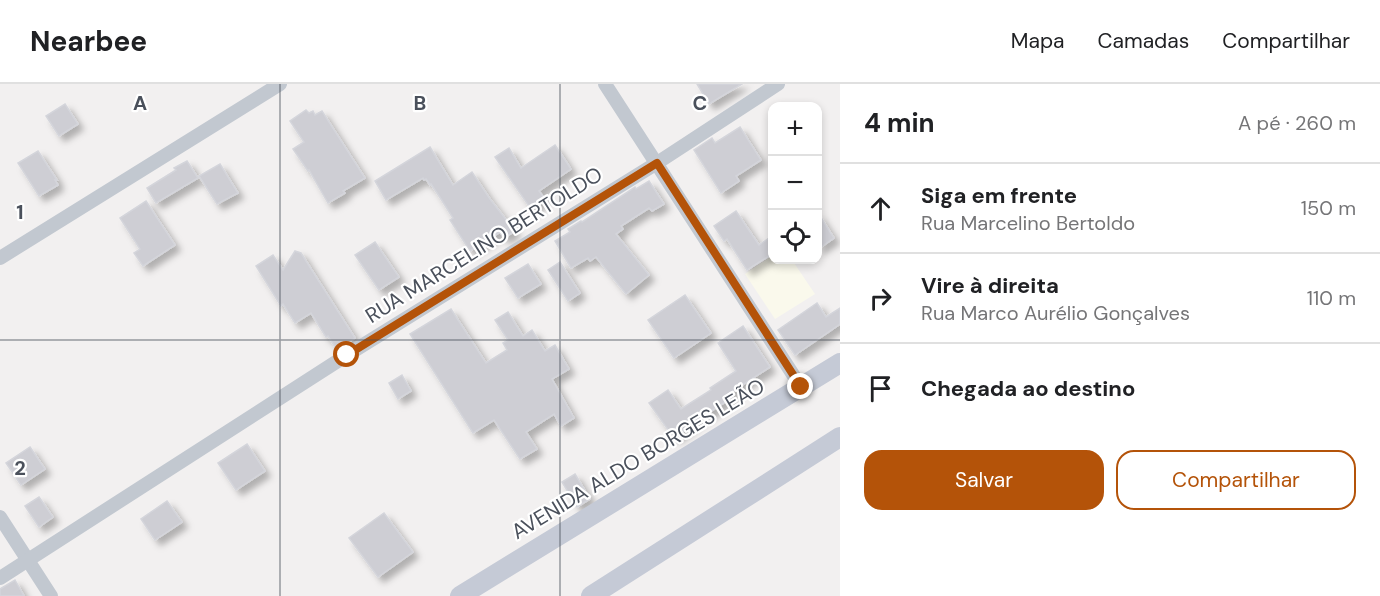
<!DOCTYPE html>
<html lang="pt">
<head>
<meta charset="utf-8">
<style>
	:root { --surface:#fff; --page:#f2f2f2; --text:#202124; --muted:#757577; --line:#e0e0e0; --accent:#b45309 }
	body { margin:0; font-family:"DM Sans",sans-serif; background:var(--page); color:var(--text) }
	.controls { position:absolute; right:18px; top:18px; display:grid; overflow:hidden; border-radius:12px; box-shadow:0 3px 9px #0003 }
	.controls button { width:54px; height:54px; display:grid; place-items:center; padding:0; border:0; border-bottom:2px solid var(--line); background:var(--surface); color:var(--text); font:30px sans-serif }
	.stop { position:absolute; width:18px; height:18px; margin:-14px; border:4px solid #b45309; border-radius:50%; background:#fff }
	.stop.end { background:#b45309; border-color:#fff; box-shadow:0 2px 6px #0008 }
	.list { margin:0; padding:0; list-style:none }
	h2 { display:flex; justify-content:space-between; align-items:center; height:78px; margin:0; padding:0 24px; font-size:26px }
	h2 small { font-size:20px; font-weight:400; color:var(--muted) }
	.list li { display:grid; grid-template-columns:39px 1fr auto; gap:18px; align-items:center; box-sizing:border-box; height:90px; padding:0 24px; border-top:2px solid var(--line) }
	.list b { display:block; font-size:22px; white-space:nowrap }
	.list p { margin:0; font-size:20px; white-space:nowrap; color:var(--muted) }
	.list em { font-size:20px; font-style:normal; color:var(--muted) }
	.actions { display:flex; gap:12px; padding:18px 24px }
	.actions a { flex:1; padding:14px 0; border:2px solid var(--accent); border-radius:18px; text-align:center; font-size:21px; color:var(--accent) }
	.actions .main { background:var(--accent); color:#fff }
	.icon { flex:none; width:33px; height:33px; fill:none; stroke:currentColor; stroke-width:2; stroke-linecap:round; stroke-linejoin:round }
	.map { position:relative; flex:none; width:840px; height:512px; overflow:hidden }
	header { display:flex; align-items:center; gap:36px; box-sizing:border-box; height:84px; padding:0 30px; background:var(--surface); border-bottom:2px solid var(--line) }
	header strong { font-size:28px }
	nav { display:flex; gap:33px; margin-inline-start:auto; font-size:21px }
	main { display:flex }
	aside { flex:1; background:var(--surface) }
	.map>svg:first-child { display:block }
	.commercial { fill:#faf9ec }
	.building { fill:#ceced4; stroke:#d4d5db; stroke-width:1.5; filter:url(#shadow) }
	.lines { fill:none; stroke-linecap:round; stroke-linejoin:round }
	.street { stroke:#c2c8d0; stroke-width:14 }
	.secondary { stroke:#c5cad6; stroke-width:20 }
	.route { stroke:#b45309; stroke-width:8 }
	.grid { fill:none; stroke:#4a505b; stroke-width:1.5; stroke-opacity:0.55 }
	.labels { text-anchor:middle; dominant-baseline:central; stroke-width:4.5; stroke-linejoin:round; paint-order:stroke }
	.street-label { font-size:21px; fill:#4a505b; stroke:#fff }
	.grid-label { font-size:20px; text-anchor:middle; font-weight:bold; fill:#4a505b; stroke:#fff; stroke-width:4.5; stroke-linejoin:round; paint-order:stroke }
</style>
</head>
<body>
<header>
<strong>Nearbee</strong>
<nav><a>Mapa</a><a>Camadas</a><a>Compartilhar</a></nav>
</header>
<main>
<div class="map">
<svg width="840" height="512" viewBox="0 0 840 512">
	<defs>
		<filter id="shadow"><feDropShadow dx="5.5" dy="5.5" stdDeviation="3" flood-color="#0004"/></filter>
	</defs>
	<rect width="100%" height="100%" fill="#f2f0f0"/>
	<!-- commercial -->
	<polygon class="commercial" points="772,172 772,176 792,176 815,210 775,235 745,190"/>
	<!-- building -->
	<g class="building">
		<polygon points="697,0 742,0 709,20"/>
		<polygon points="65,20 78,40 59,52 46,32"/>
		<polygon points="306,26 309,29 313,27 315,31 322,27 365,94 343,107 345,109 328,119 309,86 308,87 293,65 304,58 290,37"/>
		<polygon points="740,43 761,76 736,92 739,97 721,109 694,66 712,54 715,59"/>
		<polygon points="555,61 571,85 539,107 545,115 531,125 495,73 509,64 521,84"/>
		<polygon points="430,63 453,101 472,88 490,115 515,147 504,154 500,148 470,167 450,136 453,134 441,115 431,100 430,101 426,95 424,96 423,94 386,116 375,97"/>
		<polygon points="38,67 57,96 55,96 58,101 39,112 18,79"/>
		<polygon points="187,77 198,94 156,119 147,104 176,86 174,84"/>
		<polygon points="220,80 238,109 217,120 199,92"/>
		<polygon points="649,97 664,120 652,127 649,124 621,142 623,145 616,150 649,191 626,210 596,173 590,177 588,174 571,184 555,157 570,148 568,145 581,137 582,138 635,103 636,105"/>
		<polygon points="146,117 175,161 143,182 134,169 140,165 120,134"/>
		<polygon points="736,127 759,161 772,152 772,170 747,186 727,155 724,157 714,142"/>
		<polygon points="818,129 834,154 818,165"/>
		<polygon points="375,158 399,193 379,206 355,171"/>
		<polygon points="295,167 301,169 355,254 337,266 328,252 326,253 311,229 295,239 283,220 281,222 256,182 273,171 283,186"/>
		<polygon points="560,178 580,209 568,217 548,186"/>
		<polygon points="528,180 541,200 518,214 505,194"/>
		<polygon points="685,211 711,249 674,274 648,236"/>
		<polygon points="817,219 826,233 840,224 840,240 795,271 778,246"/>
		<polygon points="451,225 486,279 507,266 503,259 508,256 495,236 508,228 523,252 532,246 545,267 555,261 569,285 552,295 574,334 561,342 554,330 526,348 537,365 520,375 494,336 473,349 410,250"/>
		<polygon points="743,242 770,283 730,309 733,313 691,340 692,341 674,354 649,319 668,306 681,325 711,306 710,304 736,287 718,259"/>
		<polygon points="402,291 411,307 398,315 389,299"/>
		<polygon points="247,360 265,387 236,406 218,379"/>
		<polygon points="30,363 45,385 21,401 6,379"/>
		<polygon points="575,390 590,415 577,423 562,398"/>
		<polygon points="39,413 53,433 39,443 25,422"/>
		<polygon points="167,417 182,438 155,456 141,435"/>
		<polygon points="384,429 413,468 378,493 349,454"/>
		<polygon points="15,496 24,512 0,512 0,505"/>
	</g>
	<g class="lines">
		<!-- street -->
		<g class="street">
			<polyline points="605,0 801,303"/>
			<polyline points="0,174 280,0"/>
			<polyline points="0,433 51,512"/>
			<polyline points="0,494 347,271 657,79 778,0"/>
		</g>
		<!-- secondary -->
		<g class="secondary">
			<polyline points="460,512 840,279"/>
			<polyline points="591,512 840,353"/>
		</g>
	</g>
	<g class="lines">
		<!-- route -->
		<polyline class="route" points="347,271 657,79 801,303"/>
	</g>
	<!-- grid -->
	<path class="grid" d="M280,0V512M560,0V512M0,256H840"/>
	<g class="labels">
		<!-- street labels -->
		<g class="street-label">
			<text transform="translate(484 161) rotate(-32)">RUA MARCELINO BERTOLDO</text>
			<text transform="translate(638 375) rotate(-31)">AVENIDA ALDO BORGES LEÃO</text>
		</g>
	</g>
	<g class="grid-label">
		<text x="140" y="26">A</text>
		<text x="420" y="26">B</text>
		<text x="700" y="26">C</text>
		<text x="20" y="135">1</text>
		<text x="20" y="391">2</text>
	</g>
</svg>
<div class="controls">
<button>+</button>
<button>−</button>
<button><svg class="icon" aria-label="locate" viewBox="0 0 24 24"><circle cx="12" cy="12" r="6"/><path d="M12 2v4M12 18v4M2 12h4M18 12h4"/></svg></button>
</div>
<div class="stop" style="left:347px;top:271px"></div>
<div class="stop end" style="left:801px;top:303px"></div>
</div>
<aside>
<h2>4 min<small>A pé · 260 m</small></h2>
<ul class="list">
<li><svg class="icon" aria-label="ahead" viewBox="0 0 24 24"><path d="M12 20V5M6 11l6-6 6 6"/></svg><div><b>Siga em frente</b><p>Rua Marcelino Bertoldo</p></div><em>150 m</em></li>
<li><svg class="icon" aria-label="right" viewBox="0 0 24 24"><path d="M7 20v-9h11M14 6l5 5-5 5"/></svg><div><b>Vire à direita</b><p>Rua Marco Aurélio Gonçalves</p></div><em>110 m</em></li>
<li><svg class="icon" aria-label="arrive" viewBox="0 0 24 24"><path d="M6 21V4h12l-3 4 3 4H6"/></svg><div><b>Chegada ao destino</b></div></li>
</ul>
<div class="actions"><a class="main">Salvar</a><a>Compartilhar</a></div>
</aside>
</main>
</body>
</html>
